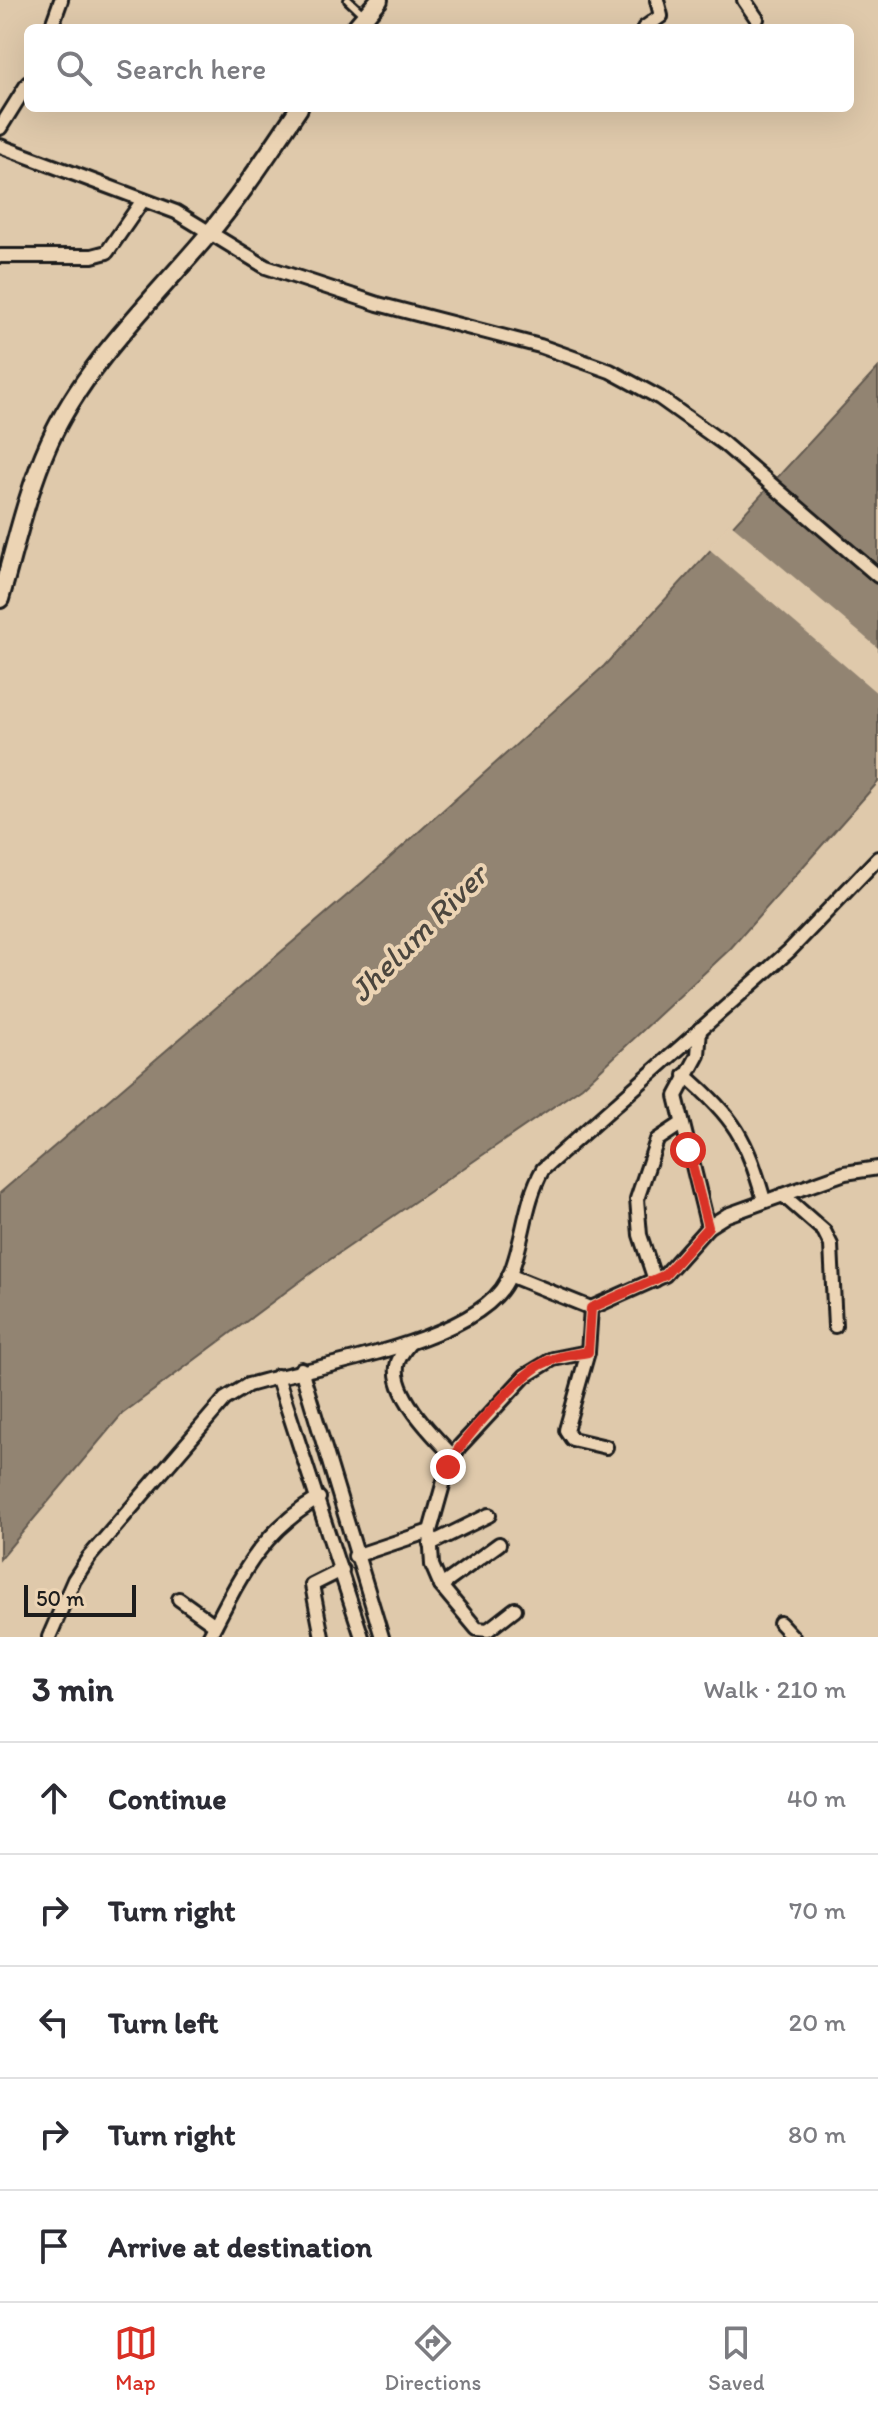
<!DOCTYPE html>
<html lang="en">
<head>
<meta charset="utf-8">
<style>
	:root { --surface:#fff; --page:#f2f2f3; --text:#2b2b33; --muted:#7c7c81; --line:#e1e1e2; --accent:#d93025 }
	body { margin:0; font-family:Itim,sans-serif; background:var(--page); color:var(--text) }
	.scale { position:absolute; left:24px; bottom:20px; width:112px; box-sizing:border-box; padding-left:8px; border:4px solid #1c1c1c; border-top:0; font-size:22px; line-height:28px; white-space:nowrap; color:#1c1c1c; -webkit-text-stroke:6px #ecd4b4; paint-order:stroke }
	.stop { position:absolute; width:24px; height:24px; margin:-18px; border:6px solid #d93025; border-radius:50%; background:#fff }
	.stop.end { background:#d93025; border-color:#fff; box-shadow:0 2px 8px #0008 }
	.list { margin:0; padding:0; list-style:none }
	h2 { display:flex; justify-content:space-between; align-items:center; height:104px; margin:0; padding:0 32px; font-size:34px }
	h2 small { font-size:26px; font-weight:400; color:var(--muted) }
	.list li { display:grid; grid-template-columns:52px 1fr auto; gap:24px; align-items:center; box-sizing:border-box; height:112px; padding:0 32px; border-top:2px solid var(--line) }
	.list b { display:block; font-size:30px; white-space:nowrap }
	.list em { font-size:26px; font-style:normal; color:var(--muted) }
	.icon { flex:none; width:44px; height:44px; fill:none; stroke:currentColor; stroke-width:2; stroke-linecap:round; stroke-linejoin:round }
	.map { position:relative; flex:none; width:878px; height:1637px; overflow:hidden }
	.search { position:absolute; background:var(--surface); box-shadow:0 8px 32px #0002; left:24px; right:24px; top:24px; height:88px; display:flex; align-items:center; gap:20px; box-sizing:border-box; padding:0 28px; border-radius:12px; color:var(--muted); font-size:30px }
	.sheet { height:664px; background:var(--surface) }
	nav { display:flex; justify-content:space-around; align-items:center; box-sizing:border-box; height:112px; border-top:2px solid var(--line); background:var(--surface); font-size:22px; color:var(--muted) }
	nav a { display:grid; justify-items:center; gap:4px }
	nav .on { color:var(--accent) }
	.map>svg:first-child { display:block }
	.water { fill:#928472; stroke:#635a50; stroke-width:2 }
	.pier { fill:#dfc9ab }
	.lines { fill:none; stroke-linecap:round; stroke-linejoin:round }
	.service-casing { stroke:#1c1c1c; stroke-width:12 }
	.minor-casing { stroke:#1c1c1c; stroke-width:18 }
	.tertiary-casing { stroke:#1c1c1c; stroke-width:22 }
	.service { stroke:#ecd4b4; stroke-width:6 }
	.minor { stroke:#ecd4b4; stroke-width:12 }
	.tertiary { stroke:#ecd4b4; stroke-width:16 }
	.route { stroke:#d93025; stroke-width:10 }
	.labels { text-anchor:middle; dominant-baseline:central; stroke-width:8; stroke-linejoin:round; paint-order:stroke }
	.water-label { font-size:32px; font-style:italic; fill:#4b463e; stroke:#ecd4b4 }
</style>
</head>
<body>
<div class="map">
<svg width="878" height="1637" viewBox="0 0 878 1637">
	<rect width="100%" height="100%" fill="#dfc9ab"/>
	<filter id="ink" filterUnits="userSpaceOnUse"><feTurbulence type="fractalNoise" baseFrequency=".0125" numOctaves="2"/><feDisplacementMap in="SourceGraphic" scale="16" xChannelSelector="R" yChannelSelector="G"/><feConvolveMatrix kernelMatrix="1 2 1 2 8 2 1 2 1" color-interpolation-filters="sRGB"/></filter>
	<g filter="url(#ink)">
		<!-- water -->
		<polygon class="water" points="878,368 878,782 730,949 582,1087 322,1265 122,1414 0,1559 0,1193 365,880 604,666"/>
		<!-- pier -->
		<polygon class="pier" points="730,523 878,648 878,694 708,548"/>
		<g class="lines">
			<defs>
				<polyline id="service" points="348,0 364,15"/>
				<g id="minor">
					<polyline points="744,0 757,19"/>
					<polyline points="51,28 61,0"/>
					<polyline points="644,28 661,16 657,0"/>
					<polyline points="0,128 28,83"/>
					<polyline points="0,146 176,212 266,267 378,304 540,346 610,371 660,398 723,443 878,576"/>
					<polyline points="0,256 92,256 107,252 143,200"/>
					<polyline points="700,1029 698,1055 676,1096 708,1227"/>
					<path d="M685,1075C735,1118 746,1138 764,1200"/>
					<polyline points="783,1195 824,1231 831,1245 835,1326"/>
					<polyline points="509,1275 591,1308 665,1275 708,1227 727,1215 845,1173 878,1168"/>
					<polyline points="655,1280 640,1235 637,1199 657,1140 681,1124"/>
					<polyline points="591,1308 588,1352 566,1430 572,1439 606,1447"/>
					<path d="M409,1344C404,1350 398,1358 397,1366C393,1396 434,1436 453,1456"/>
					<polyline points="301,1369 382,1637"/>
					<polyline points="277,1376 362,1637"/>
					<polyline points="430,1544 489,1515"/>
					<polyline points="355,1556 430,1531"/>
					<polyline points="441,1586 499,1544"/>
					<polyline points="179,1599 215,1625"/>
					<polyline points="515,1609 488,1630 477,1629 441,1586 432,1565 430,1531 448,1467 459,1447 525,1376 553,1359 588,1352"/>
					<polyline points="780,1623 793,1637"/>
					<path d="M49,1637L74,1580L89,1557L225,1399L248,1385C312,1366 475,1343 507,1281C524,1246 523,1204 543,1169L789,951L878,858"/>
					<path d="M209,1637C240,1578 259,1533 319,1498"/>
					<polyline points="322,1637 312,1585 342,1570"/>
				</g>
				<g id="tertiary">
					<polyline points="355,28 379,0"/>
					<path d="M0,599C15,547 27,492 49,443C84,365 152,301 207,236C241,196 270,151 299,108"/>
				</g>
			</defs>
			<!-- service casing -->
			<use href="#service" class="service-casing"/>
			<!-- minor casing -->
			<use href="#minor" class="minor-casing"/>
			<!-- tertiary casing -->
			<use href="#tertiary" class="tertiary-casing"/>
			<!-- service -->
			<use href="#service" class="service"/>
			<!-- minor -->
			<use href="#minor" class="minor"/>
			<!-- tertiary -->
			<use href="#tertiary" class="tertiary"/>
		</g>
	</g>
	<g class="lines" filter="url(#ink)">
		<!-- route -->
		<path class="route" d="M448,1467C458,1443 517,1379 540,1365C555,1356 571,1355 588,1352L591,1308L665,1275L708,1227L688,1150"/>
	</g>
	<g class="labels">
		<!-- water labels -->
		<g class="water-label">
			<text transform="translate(418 933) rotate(-45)">Jhelum River</text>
		</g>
	</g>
</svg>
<div class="scale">50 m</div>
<div class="stop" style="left:688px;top:1150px"></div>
<div class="stop end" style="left:448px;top:1467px"></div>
<div class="search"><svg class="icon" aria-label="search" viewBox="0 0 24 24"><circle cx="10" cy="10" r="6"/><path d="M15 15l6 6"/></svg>Search here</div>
</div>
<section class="sheet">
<h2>3 min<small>Walk · 210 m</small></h2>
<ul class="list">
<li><svg class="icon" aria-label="ahead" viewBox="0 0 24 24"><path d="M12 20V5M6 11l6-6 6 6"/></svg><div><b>Continue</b></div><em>40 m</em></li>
<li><svg class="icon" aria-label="right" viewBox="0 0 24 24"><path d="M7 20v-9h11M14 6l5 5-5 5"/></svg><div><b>Turn right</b></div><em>70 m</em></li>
<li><svg class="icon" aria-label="left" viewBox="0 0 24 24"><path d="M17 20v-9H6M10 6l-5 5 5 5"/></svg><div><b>Turn left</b></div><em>20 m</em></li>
<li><svg class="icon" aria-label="right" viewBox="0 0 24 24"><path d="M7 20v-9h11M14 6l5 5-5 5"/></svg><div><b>Turn right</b></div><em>80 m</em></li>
<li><svg class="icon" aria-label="arrive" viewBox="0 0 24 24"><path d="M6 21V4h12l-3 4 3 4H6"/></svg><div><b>Arrive at destination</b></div></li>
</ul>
</section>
<nav>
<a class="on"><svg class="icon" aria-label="map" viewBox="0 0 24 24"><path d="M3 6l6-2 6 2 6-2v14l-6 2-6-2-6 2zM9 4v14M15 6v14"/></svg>Map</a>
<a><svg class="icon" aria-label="directions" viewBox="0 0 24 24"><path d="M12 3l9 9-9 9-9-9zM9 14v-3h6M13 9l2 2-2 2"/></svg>Directions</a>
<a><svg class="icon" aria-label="saved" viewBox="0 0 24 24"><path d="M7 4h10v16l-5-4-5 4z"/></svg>Saved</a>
</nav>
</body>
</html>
